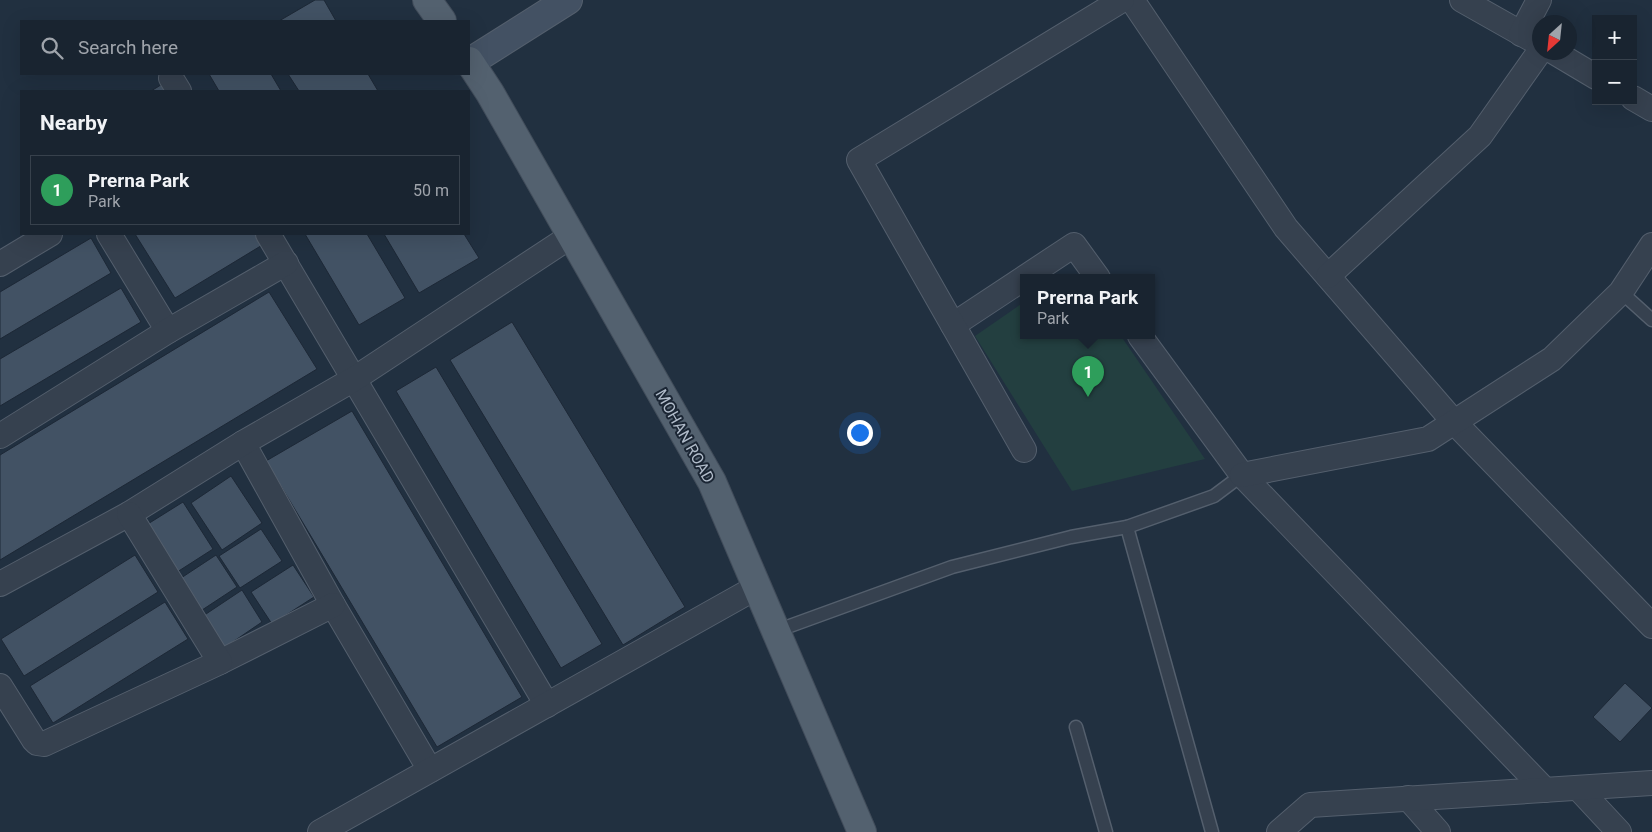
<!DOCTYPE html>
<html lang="en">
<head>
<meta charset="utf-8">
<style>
	:root { --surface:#192430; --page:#222c38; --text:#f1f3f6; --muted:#9fa4ab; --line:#37414c; --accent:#ea580c }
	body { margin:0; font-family:Roboto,sans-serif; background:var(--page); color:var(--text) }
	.controls { position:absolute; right:15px; top:15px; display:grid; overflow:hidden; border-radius:0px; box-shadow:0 5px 20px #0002 }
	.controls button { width:45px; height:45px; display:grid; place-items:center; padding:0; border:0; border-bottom:1px solid var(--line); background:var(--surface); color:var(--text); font:25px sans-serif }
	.compass { position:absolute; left:1532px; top:15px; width:45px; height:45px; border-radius:50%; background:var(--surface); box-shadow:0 5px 20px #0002; rotate:207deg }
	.you { position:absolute; left:859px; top:432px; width:18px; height:18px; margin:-12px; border:4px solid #fff; border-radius:50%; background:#1a73e8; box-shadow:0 0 0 8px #1a73e833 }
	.badge { display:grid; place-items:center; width:32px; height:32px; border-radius:50%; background:var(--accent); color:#fff; font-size:16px; font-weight:700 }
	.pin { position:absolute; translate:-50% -41px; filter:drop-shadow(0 1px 2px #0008) }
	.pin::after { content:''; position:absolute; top:26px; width:18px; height:15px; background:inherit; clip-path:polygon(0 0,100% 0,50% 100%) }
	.popup { position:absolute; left:1020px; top:274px; width:135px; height:65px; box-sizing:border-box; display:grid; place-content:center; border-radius:0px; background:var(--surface); filter:drop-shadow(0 1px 4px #0005); font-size:16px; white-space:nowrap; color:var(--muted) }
	.popup b { font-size:19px; color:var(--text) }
	.popup::after { content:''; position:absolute; left:50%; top:100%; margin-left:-10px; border:10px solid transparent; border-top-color:var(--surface) }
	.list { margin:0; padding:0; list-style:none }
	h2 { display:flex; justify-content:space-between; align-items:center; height:65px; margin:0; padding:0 20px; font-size:21px }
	h2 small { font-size:16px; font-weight:400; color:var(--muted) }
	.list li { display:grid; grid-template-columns:32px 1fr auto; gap:15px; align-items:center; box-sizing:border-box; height:70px; margin:0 10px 10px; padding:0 10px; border:1px solid var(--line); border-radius:0px }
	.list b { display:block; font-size:19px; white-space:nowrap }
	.list p { margin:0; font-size:16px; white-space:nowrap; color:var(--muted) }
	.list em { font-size:16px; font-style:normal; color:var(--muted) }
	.icon { flex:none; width:28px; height:28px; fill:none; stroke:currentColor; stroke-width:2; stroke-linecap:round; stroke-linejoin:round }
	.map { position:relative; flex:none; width:1652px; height:832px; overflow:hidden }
	.search { position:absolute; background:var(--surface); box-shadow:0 5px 20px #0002; left:20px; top:20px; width:450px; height:55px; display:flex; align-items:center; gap:12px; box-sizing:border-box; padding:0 18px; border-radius:0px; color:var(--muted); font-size:19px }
	.panel { position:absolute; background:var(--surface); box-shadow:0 5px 20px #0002; left:20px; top:90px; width:450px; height:145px; border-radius:0px }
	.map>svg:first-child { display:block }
	.green { fill:#233f40 }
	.building { fill:#425264; stroke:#1d2836 }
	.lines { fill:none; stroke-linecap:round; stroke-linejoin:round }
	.lane-casing { stroke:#545f6d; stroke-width:15 }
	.street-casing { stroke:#545f6d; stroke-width:26 }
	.secondary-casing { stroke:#545f6d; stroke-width:30 }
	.primary-casing { stroke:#424d5b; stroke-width:30 }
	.lane { stroke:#36414f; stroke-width:12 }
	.street { stroke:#36414f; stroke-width:24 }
	.secondary { stroke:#435163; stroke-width:28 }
	.primary { stroke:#53616f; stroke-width:28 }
	.labels { text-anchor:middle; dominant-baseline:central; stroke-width:4; stroke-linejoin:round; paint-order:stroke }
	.street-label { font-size:16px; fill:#b1bcca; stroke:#1b2634 }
</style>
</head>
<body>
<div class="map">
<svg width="1652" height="832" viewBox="0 0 1652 832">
	<rect width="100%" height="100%" fill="#213040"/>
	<!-- green -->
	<polygon class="green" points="1024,302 1024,336 1121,336 1205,459 1072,491 975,336"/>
	<!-- building -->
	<g class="building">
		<polygon points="315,0 324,0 336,21 279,21"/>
		<polygon points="209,74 271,74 281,91 219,91"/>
		<polygon points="288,74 368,74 378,91 299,91"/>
		<polygon points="164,83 169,91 151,91"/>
		<polygon points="135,234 258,234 264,244 175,298"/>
		<polygon points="305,234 367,234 405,298 359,325"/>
		<polygon points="384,234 464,234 479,258 419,293"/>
		<polygon points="91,238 111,273 0,339 0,292"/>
		<polygon points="121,288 141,322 0,406 0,359"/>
		<polygon points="269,292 317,369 0,560 0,455"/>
		<polygon points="512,322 685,607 623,645 450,360"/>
		<polygon points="436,367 602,644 561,668 396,391"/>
		<polygon points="352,411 522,697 437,747 266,461"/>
		<polygon points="231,476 262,523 222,550 191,503"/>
		<polygon points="183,502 213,549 174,574 143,527"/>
		<polygon points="261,529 282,561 240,588 219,556"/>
		<polygon points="135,555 158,592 24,676 1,639"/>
		<polygon points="216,555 237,587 196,614 175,582"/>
		<polygon points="293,565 314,597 272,624 251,592"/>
		<polygon points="242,590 262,622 221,650 200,618"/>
		<polygon points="165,602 188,639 53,723 30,686"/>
		<polygon points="1625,683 1652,708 1620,742 1593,717"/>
	</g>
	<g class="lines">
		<defs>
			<g id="lane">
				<polyline points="1621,292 1652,320"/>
				<polyline points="1127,527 1212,832"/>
				<polyline points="776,631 952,567 1071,537 1127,527 1214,496 1242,475"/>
				<polyline points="1076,727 1106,832"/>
			</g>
			<g id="street">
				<polyline points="1132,0 1286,228 1454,422 1652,626"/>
				<polyline points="1462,0 1540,44"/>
				<polyline points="1521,34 1539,0"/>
				<polyline points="1554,52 1596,77"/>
				<polyline points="171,78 179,91"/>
				<polyline points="1633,98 1652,109"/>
				<polyline points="109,234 168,331"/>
				<polyline points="268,234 547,705"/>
				<polyline points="0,264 50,234"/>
				<polyline points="1328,276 1480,136 1540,51"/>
				<polyline points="953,325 1074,245 1098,278"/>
				<polyline points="1140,336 1242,475 1545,790"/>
				<polyline points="0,436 168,331 286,263"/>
				<polyline points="243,443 333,605 430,770"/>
				<polyline points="1024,450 859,160 1122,0"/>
				<polyline points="1242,475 1428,439 1552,359 1621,292 1652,245"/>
				<polyline points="0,584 129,514 243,443 354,379 571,236"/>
				<polyline points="220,662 333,605"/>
				<polyline points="0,686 34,740 37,743 44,744 220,662 129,514"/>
				<polyline points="1578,788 1619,832"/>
				<polyline points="1408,798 1438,832"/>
				<polyline points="320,832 757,587"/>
				<polyline points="1279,832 1310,805 1652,783"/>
			</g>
			<polyline id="secondary" points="470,62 568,0"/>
			<g id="primary">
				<polyline points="427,0 442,21"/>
				<polyline points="469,61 490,93 712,482 862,832"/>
			</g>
		</defs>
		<!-- lane casing -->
		<use href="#lane" class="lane-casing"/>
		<!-- street casing -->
		<use href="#street" class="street-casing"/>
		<!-- secondary casing -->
		<use href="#secondary" class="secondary-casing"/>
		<!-- primary casing -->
		<use href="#primary" class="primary-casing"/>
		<!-- lane -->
		<use href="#lane" class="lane"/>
		<!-- street -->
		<use href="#street" class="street"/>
		<!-- secondary -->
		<use href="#secondary" class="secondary"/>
		<!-- primary -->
		<use href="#primary" class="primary"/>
	</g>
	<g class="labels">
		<!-- street labels -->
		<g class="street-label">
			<text transform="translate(685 436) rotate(61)">MOHAN ROAD</text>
		</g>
	</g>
</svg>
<div class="controls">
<button>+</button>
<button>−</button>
</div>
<svg class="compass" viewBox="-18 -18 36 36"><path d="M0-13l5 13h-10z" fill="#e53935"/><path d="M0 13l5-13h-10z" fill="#9fa4ab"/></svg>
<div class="you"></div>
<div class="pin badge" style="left:1088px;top:397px;background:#2e9e5b">1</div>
<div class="popup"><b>Prerna Park</b>Park</div>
<div class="search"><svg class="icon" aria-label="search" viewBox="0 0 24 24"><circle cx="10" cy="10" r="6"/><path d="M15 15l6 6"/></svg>Search here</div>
<section class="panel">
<h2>Nearby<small></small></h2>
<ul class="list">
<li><span class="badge" style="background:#2e9e5b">1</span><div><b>Prerna Park</b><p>Park</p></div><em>50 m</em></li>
</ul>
</section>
</div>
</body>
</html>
